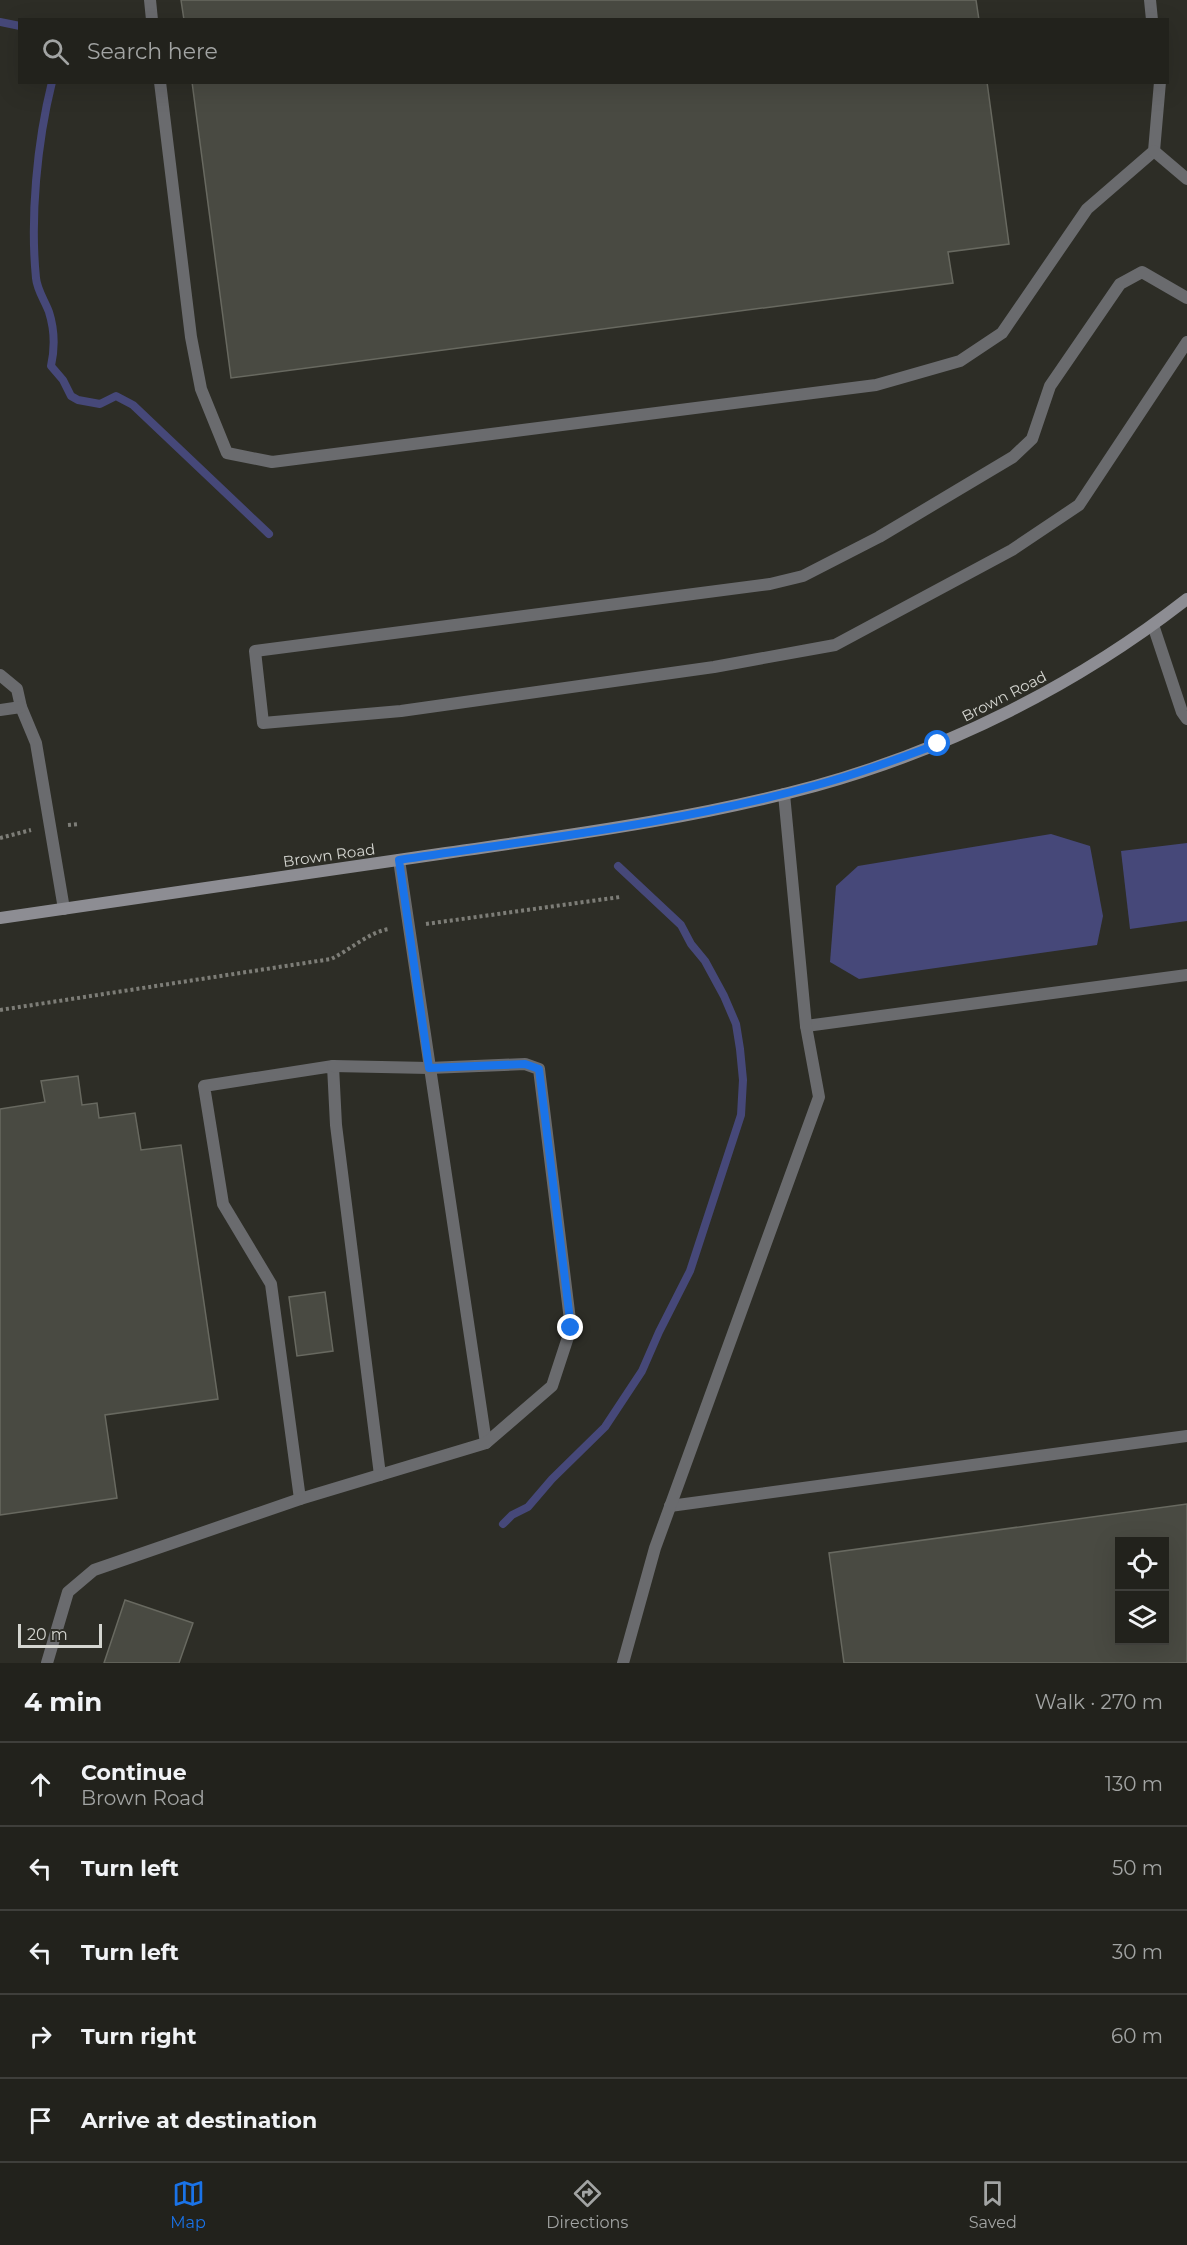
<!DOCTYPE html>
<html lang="en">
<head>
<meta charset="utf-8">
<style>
	:root { --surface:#22221c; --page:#2a2a25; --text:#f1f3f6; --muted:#a2a4a3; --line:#3f3f3b; --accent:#1a73e8 }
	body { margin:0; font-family:Montserrat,sans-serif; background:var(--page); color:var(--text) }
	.controls { position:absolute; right:18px; bottom:18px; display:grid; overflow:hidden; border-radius:0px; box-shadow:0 6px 24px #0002 }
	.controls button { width:54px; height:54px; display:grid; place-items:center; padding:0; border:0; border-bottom:2px solid var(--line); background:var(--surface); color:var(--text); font:30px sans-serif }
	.scale { position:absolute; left:18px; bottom:15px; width:84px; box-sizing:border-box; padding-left:6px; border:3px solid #d5d6d1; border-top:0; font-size:16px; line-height:21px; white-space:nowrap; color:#d5d6d1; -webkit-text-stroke:4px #2d2d26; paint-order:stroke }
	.stop { position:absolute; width:18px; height:18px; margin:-14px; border:4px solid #1a73e8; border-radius:50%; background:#fff }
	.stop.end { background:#1a73e8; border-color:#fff; box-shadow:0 2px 6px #0008 }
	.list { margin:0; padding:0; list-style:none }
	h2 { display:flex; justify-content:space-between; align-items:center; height:78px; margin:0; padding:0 24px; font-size:26px }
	h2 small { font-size:20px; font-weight:400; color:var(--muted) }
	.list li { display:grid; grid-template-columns:39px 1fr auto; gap:18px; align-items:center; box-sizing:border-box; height:84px; padding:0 24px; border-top:2px solid var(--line) }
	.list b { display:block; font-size:22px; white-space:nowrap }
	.list p { margin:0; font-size:20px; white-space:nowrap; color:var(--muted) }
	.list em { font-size:20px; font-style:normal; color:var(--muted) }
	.icon { flex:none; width:33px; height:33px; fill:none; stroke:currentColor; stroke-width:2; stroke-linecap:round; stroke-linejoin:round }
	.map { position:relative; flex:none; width:1187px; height:1663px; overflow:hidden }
	.search { position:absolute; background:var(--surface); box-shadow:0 6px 24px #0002; left:18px; right:18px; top:18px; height:66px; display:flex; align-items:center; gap:15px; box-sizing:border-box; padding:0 21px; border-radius:0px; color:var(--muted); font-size:22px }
	.sheet { height:498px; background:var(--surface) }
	nav { display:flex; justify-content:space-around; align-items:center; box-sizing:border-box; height:84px; border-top:2px solid var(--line); background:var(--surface); font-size:16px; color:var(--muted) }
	nav a { display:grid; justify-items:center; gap:3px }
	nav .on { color:var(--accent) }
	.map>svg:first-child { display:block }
	.water { fill:#464879 }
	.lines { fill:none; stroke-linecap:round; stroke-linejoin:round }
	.stream { stroke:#464879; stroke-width:8 }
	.building { fill:#494a42; stroke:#686960; stroke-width:1.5; fill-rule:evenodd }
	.path { stroke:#7d7d77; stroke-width:4; stroke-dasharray:3 3; stroke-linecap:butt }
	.service { stroke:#6a6b6e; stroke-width:12 }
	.secondary { stroke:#8d8d93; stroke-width:12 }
	.route { stroke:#1a73e8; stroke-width:8 }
	.labels { text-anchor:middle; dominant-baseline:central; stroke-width:4.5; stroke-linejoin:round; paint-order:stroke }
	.street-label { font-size:15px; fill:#d5d6d1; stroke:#2d2d26 }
</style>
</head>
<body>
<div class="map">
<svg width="1187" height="1663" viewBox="0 0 1187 1663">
	<rect width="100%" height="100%" fill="#2d2d26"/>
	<!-- water -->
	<g class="water">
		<polygon points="1051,834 1090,846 1103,916 1097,945 859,979 830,962 836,886 858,866"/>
		<polygon points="1187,843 1187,921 1130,929 1121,851"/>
	</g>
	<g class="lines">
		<!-- stream -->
		<g class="stream">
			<polyline points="0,22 20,26"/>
			<path d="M52,82C37,142 30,218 36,278C37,290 45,301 49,312C55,331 55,348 51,366L63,380L71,396L78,400L100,404L116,396L133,405L269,534"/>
			<polyline points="503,1524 512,1515 528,1507 552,1479 605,1427 642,1371 659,1332 690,1271 741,1115 743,1080 740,1049 736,1024 724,996 705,961 691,944 681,925 618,866"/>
		</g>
	</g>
	<!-- building -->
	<g class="building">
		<polygon points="181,0 976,0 979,20 184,20"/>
		<polygon points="192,82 987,82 1009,244 948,252 953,283 231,378"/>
		<polygon points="78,1076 82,1105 97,1103 99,1118 135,1113 141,1150 181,1145 218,1399 105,1415 117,1498 0,1515 0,1109 45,1102 41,1081"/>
		<polygon points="325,1292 333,1351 297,1356 289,1297"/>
		<path d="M1187,1504V1663H844L829,1553ZM1120,1542H1164V1640H1120Z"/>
		<polygon points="125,1600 193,1623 179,1663 104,1663"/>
	</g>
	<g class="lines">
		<!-- path -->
		<g class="path">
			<polyline points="68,825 79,824"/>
			<polyline points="0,838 31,830"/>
			<polyline points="426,924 620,897"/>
			<path d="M0,1010L331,959C350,950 369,932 389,929"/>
		</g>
		<!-- service -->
		<g class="service">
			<polyline points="150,0 152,20"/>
			<polyline points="1150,0 1152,20"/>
			<polyline points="160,82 191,337 201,389 227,453 272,462 876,385 960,361 1002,333 1087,209 1154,151 1160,82"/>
			<polyline points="1154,151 1187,179"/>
			<polyline points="1187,298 1142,272 1120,284 1050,386 1032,439 1013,457 879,537 803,576 770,584 255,651 263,723 401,711 714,667 835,645 1012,550 1079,505 1187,342"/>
			<polyline points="1153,625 1182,712 1187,719"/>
			<polyline points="0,675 17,689 21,707 36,743 64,909"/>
			<polyline points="0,710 21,707"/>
			<polyline points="399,860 486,1443"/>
			<polyline points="806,1026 1187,975"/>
			<polyline points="300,1499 271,1284 223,1204 204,1086 333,1066 336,1125 380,1475"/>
			<polyline points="670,1506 1187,1436"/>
			<polyline points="47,1663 68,1592 94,1570 300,1499 486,1443 552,1386 571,1328 539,1069 525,1064 429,1068 333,1066"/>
			<polyline points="623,1663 655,1548 819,1097 806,1026 784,794"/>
		</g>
		<!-- secondary -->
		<path class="secondary" d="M0,918C149,896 297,875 446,853C569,835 694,819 815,786C949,749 1077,685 1187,599"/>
	</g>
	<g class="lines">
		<!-- route -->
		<path class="route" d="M571,1328L539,1069L525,1064L429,1068L399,860C538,839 681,823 817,785C858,774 898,759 938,744"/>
	</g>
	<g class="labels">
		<!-- street labels -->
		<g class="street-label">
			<text transform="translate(1004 696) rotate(-27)">Brown Road</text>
			<text transform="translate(329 855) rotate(-8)">Brown Road</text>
		</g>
	</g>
</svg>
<div class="controls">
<button><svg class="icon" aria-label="locate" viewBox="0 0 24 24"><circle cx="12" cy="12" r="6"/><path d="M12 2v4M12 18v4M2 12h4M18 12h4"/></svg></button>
<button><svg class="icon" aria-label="layers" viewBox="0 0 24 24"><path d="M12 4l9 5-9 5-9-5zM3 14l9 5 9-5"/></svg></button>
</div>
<div class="scale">20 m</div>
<div class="stop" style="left:938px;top:744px"></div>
<div class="stop end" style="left:571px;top:1328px"></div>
<div class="search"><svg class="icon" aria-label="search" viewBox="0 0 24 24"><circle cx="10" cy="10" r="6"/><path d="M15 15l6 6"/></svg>Search here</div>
</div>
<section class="sheet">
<h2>4 min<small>Walk · 270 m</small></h2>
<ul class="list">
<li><svg class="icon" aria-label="ahead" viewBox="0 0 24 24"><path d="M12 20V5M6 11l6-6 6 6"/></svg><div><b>Continue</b><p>Brown Road</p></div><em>130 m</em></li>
<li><svg class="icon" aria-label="left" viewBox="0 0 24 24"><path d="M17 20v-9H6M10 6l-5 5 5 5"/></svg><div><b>Turn left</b></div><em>50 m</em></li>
<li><svg class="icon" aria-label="left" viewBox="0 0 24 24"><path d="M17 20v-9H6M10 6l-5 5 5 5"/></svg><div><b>Turn left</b></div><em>30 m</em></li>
<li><svg class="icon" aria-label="right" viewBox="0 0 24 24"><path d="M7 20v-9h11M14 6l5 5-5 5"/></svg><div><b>Turn right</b></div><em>60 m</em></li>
<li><svg class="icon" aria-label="arrive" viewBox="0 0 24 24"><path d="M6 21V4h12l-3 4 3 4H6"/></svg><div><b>Arrive at destination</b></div></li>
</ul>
</section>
<nav>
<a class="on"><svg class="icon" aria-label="map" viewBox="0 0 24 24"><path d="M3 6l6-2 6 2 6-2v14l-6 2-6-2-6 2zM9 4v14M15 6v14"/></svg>Map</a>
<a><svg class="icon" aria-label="directions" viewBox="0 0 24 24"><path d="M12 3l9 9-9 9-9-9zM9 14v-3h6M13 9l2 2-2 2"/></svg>Directions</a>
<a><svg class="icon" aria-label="saved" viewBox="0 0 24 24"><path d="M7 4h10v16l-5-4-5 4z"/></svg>Saved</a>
</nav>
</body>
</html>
